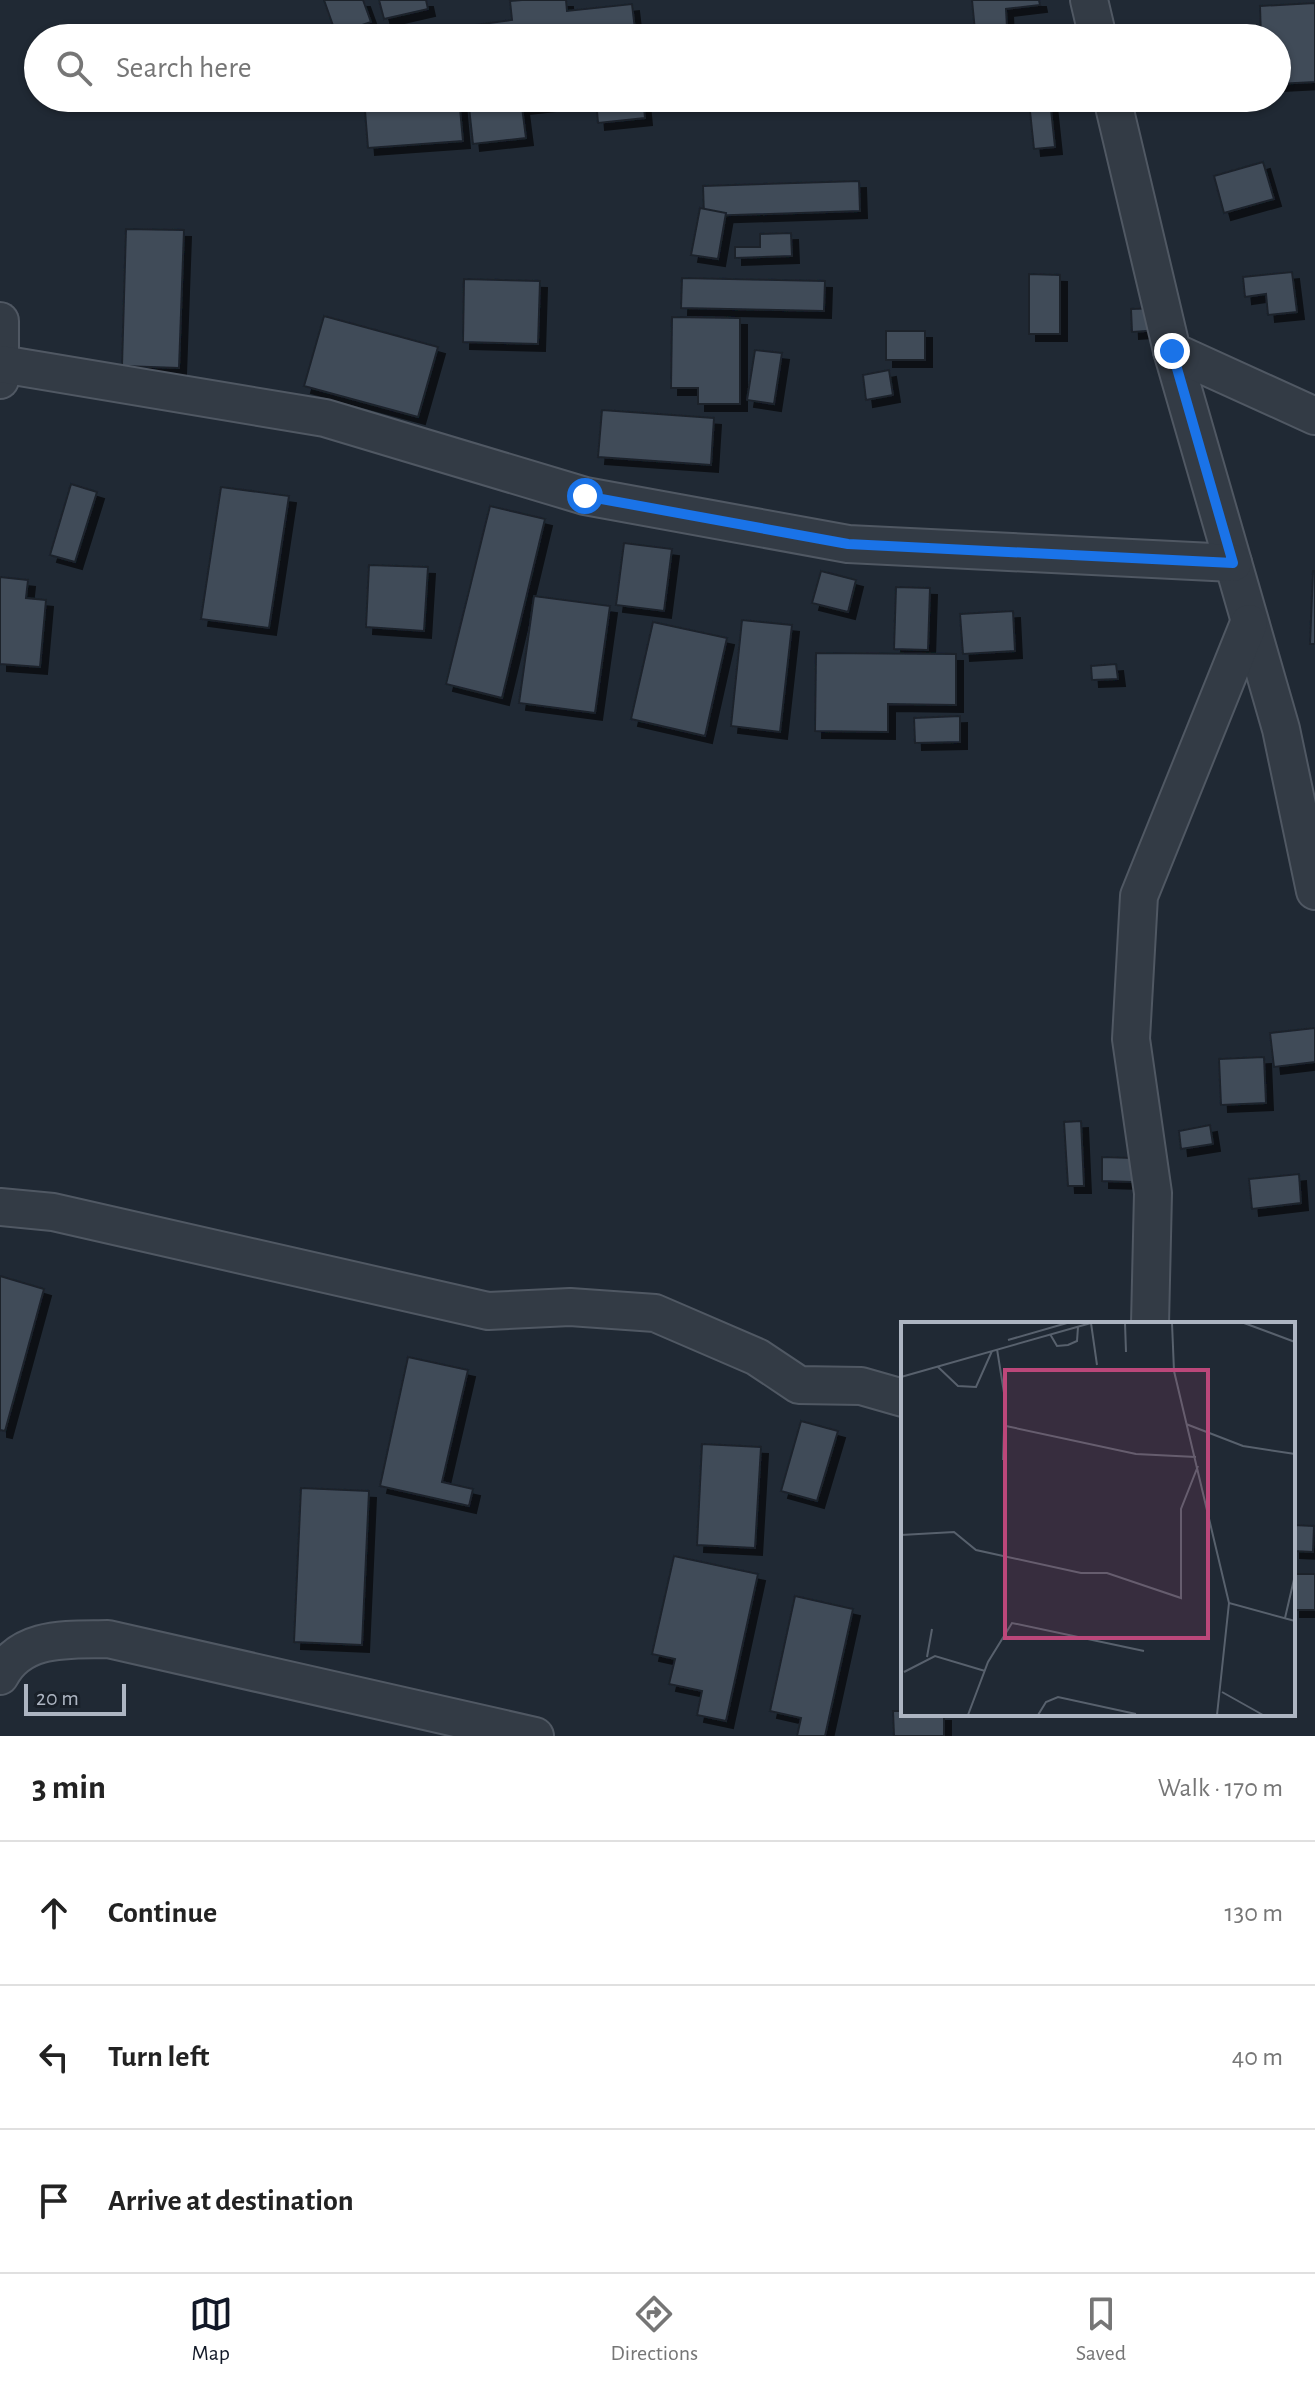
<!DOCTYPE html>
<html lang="en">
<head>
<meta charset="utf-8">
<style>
	:root { --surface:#fff; --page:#f6f6f6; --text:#222; --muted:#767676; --line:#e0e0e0; --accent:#111827 }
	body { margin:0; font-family:"Alegreya Sans",sans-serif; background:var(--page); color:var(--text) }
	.scale { position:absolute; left:24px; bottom:20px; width:102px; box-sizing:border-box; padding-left:8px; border:4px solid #adb5c2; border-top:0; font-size:22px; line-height:28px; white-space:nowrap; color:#adb5c2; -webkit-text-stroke:6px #192029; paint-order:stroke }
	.stop { position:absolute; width:24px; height:24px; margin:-18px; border:6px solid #1a73e8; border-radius:50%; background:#fff }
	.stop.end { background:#1a73e8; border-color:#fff; box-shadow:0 2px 8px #0008 }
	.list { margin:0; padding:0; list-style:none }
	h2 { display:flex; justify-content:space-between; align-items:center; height:104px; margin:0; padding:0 32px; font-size:34px }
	h2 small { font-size:26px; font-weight:400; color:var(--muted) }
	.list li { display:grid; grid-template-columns:52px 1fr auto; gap:24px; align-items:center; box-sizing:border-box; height:144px; padding:0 32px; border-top:2px solid var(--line) }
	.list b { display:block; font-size:30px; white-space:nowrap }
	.list em { font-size:26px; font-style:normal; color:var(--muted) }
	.icon { flex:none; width:44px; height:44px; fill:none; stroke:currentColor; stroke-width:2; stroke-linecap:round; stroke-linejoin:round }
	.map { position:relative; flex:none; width:1315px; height:1736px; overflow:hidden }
	.search { position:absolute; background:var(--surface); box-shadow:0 2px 6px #0004; left:24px; right:24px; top:24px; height:88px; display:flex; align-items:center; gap:20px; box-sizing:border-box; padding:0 28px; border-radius:44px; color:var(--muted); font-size:30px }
	.sheet { height:536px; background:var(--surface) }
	nav { display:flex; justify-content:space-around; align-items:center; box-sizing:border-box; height:112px; border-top:2px solid var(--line); background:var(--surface); font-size:22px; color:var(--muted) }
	nav a { display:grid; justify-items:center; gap:4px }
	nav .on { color:var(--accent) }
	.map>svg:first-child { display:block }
	.building { fill:#414b59; stroke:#1b222c; stroke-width:2; filter:url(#shadow) }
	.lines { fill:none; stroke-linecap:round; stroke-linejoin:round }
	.street-casing { stroke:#505863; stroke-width:40 }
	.street { stroke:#333b45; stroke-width:36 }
	.route { stroke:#1a73e8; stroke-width:10 }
	.inset-road { fill:none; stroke:#58616d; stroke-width:2 }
	.view { fill:#bc477a; fill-opacity:0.15; stroke:#bc477a; stroke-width:4 }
	.inset-edge { fill:none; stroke:#adb5c2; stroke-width:4 }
</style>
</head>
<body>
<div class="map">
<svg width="1315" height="1736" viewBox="0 0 1315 1736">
	<defs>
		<filter id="shadow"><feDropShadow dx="7" dy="7" stdDeviation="0" flood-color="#0009"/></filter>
	</defs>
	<rect width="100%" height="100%" fill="#202934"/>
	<!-- building -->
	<g class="building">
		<polygon points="324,0 363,0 371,22 336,34"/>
		<polygon points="379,0 426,0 428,9 384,19"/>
		<polygon points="522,0 566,0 567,11 632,4 636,38 461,38 460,27 512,20 510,1"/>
		<polygon points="972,0 1039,0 1040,5 1006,9 1007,28 975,31"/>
		<polygon points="1315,3 1315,82 1277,84 1277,38 1261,38 1260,6"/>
		<polygon points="364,98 459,98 463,141 368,148"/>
		<polygon points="468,98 643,98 645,118 598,123 596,99 522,107 526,138 473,144"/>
		<polygon points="1050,100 1055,147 1034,149 1029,102"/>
		<polygon points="1263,162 1274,199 1224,213 1214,176"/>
		<polygon points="859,181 860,211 704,216 703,186"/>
		<polygon points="700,208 726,213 718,259 691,255"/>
		<polygon points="126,229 184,230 179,368 122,366"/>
		<polygon points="791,233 792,256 735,258 735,247 760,247 760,234"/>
		<polygon points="1292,272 1297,312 1268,315 1266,294 1245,297 1243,277"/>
		<polygon points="1029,274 1060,275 1060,334 1029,334"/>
		<polygon points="682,278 825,281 824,311 681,308"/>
		<polygon points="464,279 540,281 538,344 463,342"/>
		<polygon points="1159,308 1161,330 1132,332 1131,309"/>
		<polygon points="324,316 438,347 418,417 304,386"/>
		<polygon points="672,317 740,318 740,404 698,404 698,388 671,388"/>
		<rect x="886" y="331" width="39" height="29"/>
		<polygon points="755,350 782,353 774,404 747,400"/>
		<polygon points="889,370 893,395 866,400 863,375"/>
		<polygon points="602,410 714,418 711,465 598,457"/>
		<polygon points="71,484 97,492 75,562 50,555"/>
		<polygon points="221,487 289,496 269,628 201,619"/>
		<polygon points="490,506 545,519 502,698 446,684"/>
		<polygon points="624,543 672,549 664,611 616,605"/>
		<polygon points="369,565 428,567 424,631 366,627"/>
		<polygon points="821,571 856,580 848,612 812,603"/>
		<polygon points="1313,571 1315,571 1315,644 1310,644"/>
		<polygon points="0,577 28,580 26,598 46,600 40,667 0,664"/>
		<polygon points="896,587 930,588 928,650 894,649"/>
		<polygon points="534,596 610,606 595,713 519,703"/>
		<polygon points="1013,611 1015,651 963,654 960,614"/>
		<polygon points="742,620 792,625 780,732 731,726"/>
		<polygon points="653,622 727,638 705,736 631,719"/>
		<polygon points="816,653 956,654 956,705 888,704 888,732 815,731"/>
		<polygon points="1116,664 1118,679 1092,680 1091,666"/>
		<polygon points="960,716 960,742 915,743 914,718"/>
		<polygon points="1315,1028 1315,1062 1274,1067 1270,1033"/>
		<polygon points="1264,1057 1266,1103 1221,1105 1219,1059"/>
		<polygon points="1081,1121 1084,1186 1068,1186 1064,1122"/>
		<polygon points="1210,1125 1213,1144 1181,1149 1179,1131"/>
		<polygon points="1102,1157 1134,1158 1133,1182 1102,1181"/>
		<polygon points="1299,1174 1301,1203 1252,1209 1249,1179"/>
		<polygon points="0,1276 44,1289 5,1431 0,1430"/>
		<polygon points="408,1357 468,1370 442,1482 473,1489 469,1506 380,1486"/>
		<polygon points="801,1421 838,1431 817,1501 781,1491"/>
		<polygon points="702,1444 761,1447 755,1548 697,1545"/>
		<polygon points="301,1488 369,1491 362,1645 294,1642"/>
		<polygon points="1293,1525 1314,1526 1313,1552 1293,1551"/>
		<polygon points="674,1556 758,1574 726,1721 697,1715 702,1691 669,1684 675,1659 652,1654"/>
		<rect x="1293" y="1574" width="22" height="36"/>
		<polygon points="795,1596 853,1609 825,1736 797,1736 801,1718 770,1711"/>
		<polygon points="893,1711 903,1711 903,1714 944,1714 944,1736 894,1736"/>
	</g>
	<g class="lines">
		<defs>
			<g id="street">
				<polyline points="1089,0 1098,38"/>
				<polyline points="1112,98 1172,351 1281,729 1315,891"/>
				<polyline points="0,321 0,380"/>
				<polyline points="1172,351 1315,416"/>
				<polyline points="1,364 325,418 585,496 848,544 1233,563"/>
				<polyline points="0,1207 53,1212 488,1311 570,1307 655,1313 757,1357 799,1385 861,1386 903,1398"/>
				<polyline points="1150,1324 1153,1193 1131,1039 1139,896 1249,623"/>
				<path d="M0,1676C21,1635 69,1640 108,1639L535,1736"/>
			</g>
		</defs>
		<!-- street casing -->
		<use href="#street" class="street-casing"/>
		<!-- street -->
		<use href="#street" class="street"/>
	</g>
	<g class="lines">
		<!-- route -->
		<polyline class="route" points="585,496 848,544 1233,563 1172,351"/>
	</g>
	<!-- overview -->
	<g transform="translate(901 1322)">
		<rect width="394" height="394" fill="#202934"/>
		<path class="inset-road" d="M190,1L196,43M224,1L225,30M271,1L273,49L328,281L394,299M343,1L394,20M149,12L156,24L167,23L176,19L177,5M107,18L166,1M96,27L104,77L102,138M36,44L57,64L75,65L91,29M0,55L190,1M285,102L342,124L394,132M105,104L235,132L295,135M0,213L53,210L75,228L180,251H206L280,276V187L297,144M384,296L394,253M0,328V378M26,335L31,307M3,350L34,334L84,349M321,370L362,393M67,393L87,340L111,301L243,329M137,393L145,380L157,375L235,392M316,393L328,281"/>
		<path class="view" d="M104,48H307V316H104Z"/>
		<rect width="394" height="394" class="inset-edge"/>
	</g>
</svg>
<div class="scale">20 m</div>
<div class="stop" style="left:585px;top:496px"></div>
<div class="stop end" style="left:1172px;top:351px"></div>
<div class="search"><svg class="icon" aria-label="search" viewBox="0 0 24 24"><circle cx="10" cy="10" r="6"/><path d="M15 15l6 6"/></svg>Search here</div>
</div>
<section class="sheet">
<h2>3 min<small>Walk · 170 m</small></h2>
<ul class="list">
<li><svg class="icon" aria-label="ahead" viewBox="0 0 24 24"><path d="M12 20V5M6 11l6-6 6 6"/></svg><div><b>Continue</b></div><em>130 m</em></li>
<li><svg class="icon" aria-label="left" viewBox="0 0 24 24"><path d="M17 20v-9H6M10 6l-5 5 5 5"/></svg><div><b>Turn left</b></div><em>40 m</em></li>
<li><svg class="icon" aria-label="arrive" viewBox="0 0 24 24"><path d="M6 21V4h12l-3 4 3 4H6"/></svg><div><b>Arrive at destination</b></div></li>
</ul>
</section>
<nav>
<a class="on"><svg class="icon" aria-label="map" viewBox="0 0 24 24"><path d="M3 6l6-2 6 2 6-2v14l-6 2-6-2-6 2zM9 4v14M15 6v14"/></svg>Map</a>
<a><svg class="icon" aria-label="directions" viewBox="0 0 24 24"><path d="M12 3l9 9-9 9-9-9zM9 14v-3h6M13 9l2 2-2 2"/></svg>Directions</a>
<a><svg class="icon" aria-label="saved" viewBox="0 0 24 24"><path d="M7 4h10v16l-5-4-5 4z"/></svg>Saved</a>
</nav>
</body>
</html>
